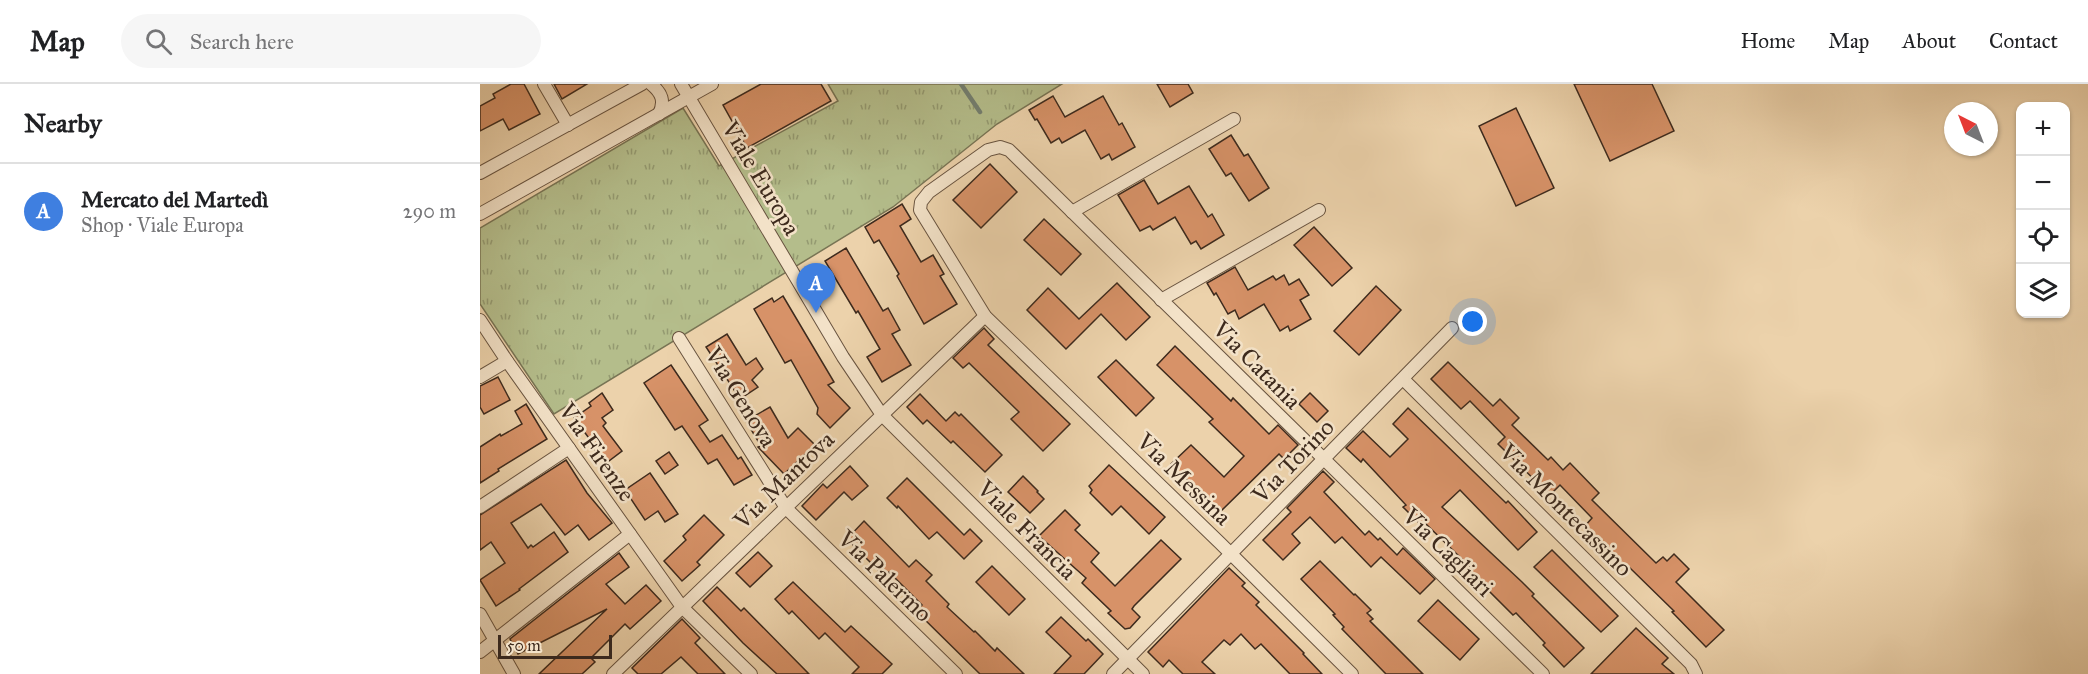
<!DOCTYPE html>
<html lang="en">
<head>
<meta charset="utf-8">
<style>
	:root { --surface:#fff; --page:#f6f6f6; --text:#202124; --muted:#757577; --line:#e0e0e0; --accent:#8f2418 }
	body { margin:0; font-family:"IM FELL Great Primer",serif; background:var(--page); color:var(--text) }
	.controls { position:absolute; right:18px; top:18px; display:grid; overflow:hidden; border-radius:12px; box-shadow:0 2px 4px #0004 }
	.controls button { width:54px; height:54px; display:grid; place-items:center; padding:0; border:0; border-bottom:2px solid var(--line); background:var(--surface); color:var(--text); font:30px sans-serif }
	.compass { position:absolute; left:1464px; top:18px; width:54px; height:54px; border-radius:50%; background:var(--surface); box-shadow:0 2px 4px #0004; rotate:318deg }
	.scale { position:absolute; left:18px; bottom:15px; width:114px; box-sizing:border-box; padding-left:6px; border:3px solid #3d2a1d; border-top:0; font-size:16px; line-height:21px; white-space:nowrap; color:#3d2a1d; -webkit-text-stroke:4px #f3e2c8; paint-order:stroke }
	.you { position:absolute; left:993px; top:238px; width:21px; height:21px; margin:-15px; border:4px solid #fff; border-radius:50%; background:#1a73e8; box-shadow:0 0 0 9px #1a73e833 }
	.badge { display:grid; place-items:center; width:39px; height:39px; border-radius:50%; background:var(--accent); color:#fff; font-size:20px; font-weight:700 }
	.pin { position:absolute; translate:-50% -50px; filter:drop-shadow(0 2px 3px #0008) }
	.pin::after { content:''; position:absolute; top:32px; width:21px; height:18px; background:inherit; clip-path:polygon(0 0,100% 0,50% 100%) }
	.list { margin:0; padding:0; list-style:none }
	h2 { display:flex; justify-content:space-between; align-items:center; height:78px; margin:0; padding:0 24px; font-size:26px }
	h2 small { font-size:20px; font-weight:400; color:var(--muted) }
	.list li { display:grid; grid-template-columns:39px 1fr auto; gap:18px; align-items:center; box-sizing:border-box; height:96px; padding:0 24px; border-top:2px solid var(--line) }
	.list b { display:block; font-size:22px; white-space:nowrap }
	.list p { margin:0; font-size:20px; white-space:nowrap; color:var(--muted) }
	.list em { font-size:20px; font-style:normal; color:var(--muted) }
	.icon { flex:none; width:33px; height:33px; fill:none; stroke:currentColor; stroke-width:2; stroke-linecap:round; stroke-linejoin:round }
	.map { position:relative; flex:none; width:1608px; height:590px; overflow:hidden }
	header { display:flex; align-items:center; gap:36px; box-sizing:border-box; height:84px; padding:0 30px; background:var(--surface); border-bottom:2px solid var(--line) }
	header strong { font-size:28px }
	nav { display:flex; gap:33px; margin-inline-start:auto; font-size:21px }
	.search { width:420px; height:54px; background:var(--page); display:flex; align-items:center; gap:15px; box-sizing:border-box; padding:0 21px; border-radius:33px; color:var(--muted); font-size:22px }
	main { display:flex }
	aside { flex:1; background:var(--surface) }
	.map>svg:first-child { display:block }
	.park { fill:url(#park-tufts); stroke:#787454; stroke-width:1.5 }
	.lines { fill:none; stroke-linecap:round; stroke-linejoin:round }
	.stream { stroke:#747f70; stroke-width:4.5 }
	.building { fill:#d79268; stroke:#3d2a1d; stroke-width:1.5 }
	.minor-casing { stroke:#695440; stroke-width:14 }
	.minor { stroke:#f3e2c8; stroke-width:12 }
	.labels { text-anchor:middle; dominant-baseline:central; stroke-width:5; stroke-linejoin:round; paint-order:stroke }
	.street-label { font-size:24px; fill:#3d2a1d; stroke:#f3e2c8 }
</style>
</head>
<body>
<header>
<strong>Map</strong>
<div class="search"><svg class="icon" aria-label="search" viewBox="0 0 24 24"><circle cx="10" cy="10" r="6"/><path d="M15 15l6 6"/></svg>Search here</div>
<nav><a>Home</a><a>Map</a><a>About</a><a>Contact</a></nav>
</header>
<main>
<aside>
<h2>Nearby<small></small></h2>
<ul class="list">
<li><span class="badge" style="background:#3f7fe0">A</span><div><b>Mercato del Martedì</b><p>Shop · Viale Europa</p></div><em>290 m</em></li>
</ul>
</aside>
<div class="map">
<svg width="1608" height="590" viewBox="0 0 1608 590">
	<defs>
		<pattern id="park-tufts" width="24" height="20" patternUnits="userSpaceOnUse" patternTransform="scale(1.5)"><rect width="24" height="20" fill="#b4bd8b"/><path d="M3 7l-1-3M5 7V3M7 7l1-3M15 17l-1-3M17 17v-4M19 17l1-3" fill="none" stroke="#949a71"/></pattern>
	</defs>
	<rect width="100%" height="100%" fill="#ecd2ab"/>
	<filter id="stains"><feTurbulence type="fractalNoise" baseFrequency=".00333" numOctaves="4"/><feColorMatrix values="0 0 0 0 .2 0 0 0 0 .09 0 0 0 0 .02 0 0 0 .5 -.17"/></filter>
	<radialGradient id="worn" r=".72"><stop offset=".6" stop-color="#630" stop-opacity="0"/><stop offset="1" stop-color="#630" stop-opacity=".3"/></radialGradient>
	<!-- park -->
	<polygon class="park" points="348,0 582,0 517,40 413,123 74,330 0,220 0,144 203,24 239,82 358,17"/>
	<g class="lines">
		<!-- stream -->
		<polyline class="stream" points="481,0 500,28"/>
	</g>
	<!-- building -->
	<g class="building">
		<polygon points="31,0 44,0 60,30 29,46 23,35 0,47 0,22 15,14 13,10"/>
		<polygon points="74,0 107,0 82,15"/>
		<polygon points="281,0 341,0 351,17 267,64 243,21"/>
		<polygon points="677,0 708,0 713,9 690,23"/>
		<polygon points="1094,0 1172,0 1194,47 1130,77"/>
		<polygon points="573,12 585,33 623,12 639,41 642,39 655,63 632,76 629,70 621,75 605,46 582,59 579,54 571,59 557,35 555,36 549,26"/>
		<polygon points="1036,24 1074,104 1036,122 999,42"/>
		<polygon points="751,51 764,72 768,70 789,104 769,117 751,89 746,92 729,65"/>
		<polygon points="510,80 537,108 501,144 473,116"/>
		<polygon points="664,96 678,120 709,102 728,133 732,130 744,151 721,165 716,157 711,160 695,133 673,146 670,142 660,147 638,111"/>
		<polygon points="422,120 431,135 420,142 441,178 453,171 464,190 460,192 477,220 444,240 417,192 419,190 399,156 394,159 385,143"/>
		<polygon points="564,135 601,170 581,191 544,156"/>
		<polygon points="834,143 872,184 852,202 814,161"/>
		<polygon points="366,164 403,227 408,224 420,246 412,250 431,281 402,298 387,273 400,265 378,227 376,229 345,177"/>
		<polygon points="755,183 768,206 793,192 796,196 804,191 809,201 819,195 829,211 820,216 831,235 810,247 808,242 800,247 784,220 759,235 755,226 748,230 736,209 734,211 727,199"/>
		<polygon points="637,199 670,233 646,256 621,230 586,265 547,226 568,204 599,235"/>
		<polygon points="896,202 921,226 879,271 854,247"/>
		<polygon points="303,212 354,298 348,301 370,324 350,344 337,330 338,324 311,276 305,279 274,225 292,214 294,218"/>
		<polygon points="504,244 514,255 508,261 590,340 563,367 531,335 539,328 489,279 483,284 473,274"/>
		<polygon points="247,250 266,281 276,274 283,285 272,296 278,303 260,315 226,263"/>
		<polygon points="695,262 751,317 753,314 789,350 798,341 818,361 804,375 799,370 740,428 691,380 711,361 744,393 764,372 729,338 733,335 677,281"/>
		<polygon points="636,276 674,314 656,332 618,293"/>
		<polygon points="968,278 1013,322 1020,315 1039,334 1032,341 1068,376 1071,373 1083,386 1090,379 1119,409 1112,416 1176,479 1183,473 1187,477 1194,470 1209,485 1196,498 1244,546 1226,563 1192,528 1194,527 1149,483 1147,485 1104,443 1112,434 1080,401 1070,411 1018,360 1025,353 990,317 981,325 951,295"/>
		<polygon points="191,281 228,336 219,342 230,358 242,351 258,375 261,373 272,391 254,401 237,375 228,380 202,342 195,346 164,299"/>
		<polygon points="18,293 30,316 4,330 0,323 0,302"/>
		<polygon points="122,309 133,326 122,334 126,339 123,342 142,367 125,380 115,366 117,365 94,334 111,322 109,319"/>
		<polygon points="830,309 848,327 837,338 819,320"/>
		<polygon points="440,310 466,337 475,328 479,332 481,330 522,371 505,388 473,357 471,359 447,336 443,340 427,323"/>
		<polygon points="46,320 67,355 18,385 19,387 0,399 0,363 20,350 21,352 42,340 35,327"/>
		<polygon points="290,323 308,354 318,344 335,361 304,390 278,363 281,362 266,337"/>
		<polygon points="928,324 1026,419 1028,417 1057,448 1038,466 980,406 962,423 1042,498 1054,510 1052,512 1104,564 1084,583 1063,561 1065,559 1036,529 1033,531 987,485 990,483 945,439 942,442 923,423 926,421 883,375 881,378 866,364 883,347 910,373 928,355 913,340"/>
		<polygon points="189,368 198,381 185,390 176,377"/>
		<polygon points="86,376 107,409 132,439 109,456 98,441 85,451 61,420 31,439 48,464 51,461 53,463 74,448 88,468 39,505 40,506 16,522 0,496 25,479 11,458 0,466 0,431"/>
		<polygon points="629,381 685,433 669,450 641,422 632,431 610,409 612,406 609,402"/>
		<polygon points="370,382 388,402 372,416 364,408 336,436 322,422 343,400 347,404"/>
		<polygon points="843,387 854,398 844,408 885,451 889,447 898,456 900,454 917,471 923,464 955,495 940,510 901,473 891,483 862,453 855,459 830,433 812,450 820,459 803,476 783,456 811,428 807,424"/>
		<polygon points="170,389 198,430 185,438 178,427 165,436 145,406"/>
		<polygon points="543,392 558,407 557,408 564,415 550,429 528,408"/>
		<polygon points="427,394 484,451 490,445 502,457 484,475 457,448 449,455 418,422 417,424 407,414"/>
		<polygon points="585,426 600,441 595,446 619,469 611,478 635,502 681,456 701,475 654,522 652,525 660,533 650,544 645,545 628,529 631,527 602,499 606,494 559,452"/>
		<polygon points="224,431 244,451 217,478 220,481 202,497 184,477 206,456 203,452"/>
		<polygon points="384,437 429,483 436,476 452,491 446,497 469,520 467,523 494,548 495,547 515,567 517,564 544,590 500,590 436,527 442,521 409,488 404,492 367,455"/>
		<polygon points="1072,466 1138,532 1121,548 1054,483"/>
		<polygon points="278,468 292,482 270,503 256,489"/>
		<polygon points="139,469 149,483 126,500 145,520 166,501 181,517 150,545 145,540 111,574 115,578 102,590 59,590 127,525 38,570 30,555"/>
		<polygon points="840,477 874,511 875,510 891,526 887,529 893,535 890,537 943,590 906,590 862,545 864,543 853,531 855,530 821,495"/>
		<polygon points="512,482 545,515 529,531 496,498"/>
		<polygon points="749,484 765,499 762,502 779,518 776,521 824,569 823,570 842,590 810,590 781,560 775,565 761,550 750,561 744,556 722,578 735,590 703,590 689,576 683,583 668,568"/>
		<polygon points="313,498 365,548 371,542 412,580 402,590 372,590 379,583 345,549 339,555 312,527 309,530 295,515"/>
		<polygon points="237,503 261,527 264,524 329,590 297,590 263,559 223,517"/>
		<polygon points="958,516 999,555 980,576 938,537"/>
		<polygon points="581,533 606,557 608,555 623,570 604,590 574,590 591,572 566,548"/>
		<polygon points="202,535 220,554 215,559 245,590 218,590 201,573 181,590 158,590 152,584"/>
		<polygon points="1156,544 1188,574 1182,580 1194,590 1111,590"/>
	</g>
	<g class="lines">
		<defs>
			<g id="minor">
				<polyline points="64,0 88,41"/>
				<path d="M171,0C182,9 185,17 179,30"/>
				<polyline points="201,0 363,273 402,331 663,590"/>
				<polyline points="0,89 162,0"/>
				<polyline points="592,128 754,35"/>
				<polyline points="0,130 232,0"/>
				<polyline points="681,216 839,126"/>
				<polyline points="0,236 27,277 202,523 271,590"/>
				<polyline points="199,254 306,424 476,590"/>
				<polyline points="0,293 27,277"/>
				<polyline points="923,295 1211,580 1216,590"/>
				<polyline points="0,423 89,364"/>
				<polyline points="0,530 34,590"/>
				<polyline points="0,568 150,450"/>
				<polyline points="133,590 505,232"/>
				<polyline points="633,590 972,244"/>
				<polyline points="872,590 740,459 505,232 440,126 441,118 449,108 508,66 520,63 529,66 1063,590"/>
			</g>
		</defs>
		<!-- minor casing -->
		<use href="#minor" class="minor-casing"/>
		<!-- minor -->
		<use href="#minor" class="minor"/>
	</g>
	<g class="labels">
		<!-- street labels -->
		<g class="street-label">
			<text transform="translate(281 94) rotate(59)">Viale Europa</text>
			<text transform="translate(777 281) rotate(45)">Via Catania</text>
			<text transform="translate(261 313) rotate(58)">Via Genova</text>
			<text transform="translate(117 368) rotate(55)">Via Firenze</text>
			<text transform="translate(813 377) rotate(-46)">Via Torino</text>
			<text transform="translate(704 395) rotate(44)">Via Messina</text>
			<text transform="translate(304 396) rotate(-44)">Via Mantova</text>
			<text transform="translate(1086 426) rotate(45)">Via Montecassino</text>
			<text transform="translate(547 446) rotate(45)">Viale Francia</text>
			<text transform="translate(968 468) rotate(44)">Via Cagliari</text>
			<text transform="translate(405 492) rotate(44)">Via Palermo</text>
		</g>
	</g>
	<rect width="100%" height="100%" filter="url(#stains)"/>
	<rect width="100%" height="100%" fill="url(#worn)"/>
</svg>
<div class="controls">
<button>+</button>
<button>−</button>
<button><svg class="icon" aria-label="locate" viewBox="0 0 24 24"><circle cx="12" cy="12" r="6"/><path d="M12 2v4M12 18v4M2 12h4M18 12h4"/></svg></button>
<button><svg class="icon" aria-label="layers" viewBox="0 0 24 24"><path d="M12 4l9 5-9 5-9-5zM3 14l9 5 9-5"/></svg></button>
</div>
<svg class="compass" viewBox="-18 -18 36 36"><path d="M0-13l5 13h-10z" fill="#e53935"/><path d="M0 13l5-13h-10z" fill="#757577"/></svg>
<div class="scale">50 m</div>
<div class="you"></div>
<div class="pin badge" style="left:336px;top:229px;background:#3f7fe0">A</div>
</div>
</main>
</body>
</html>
